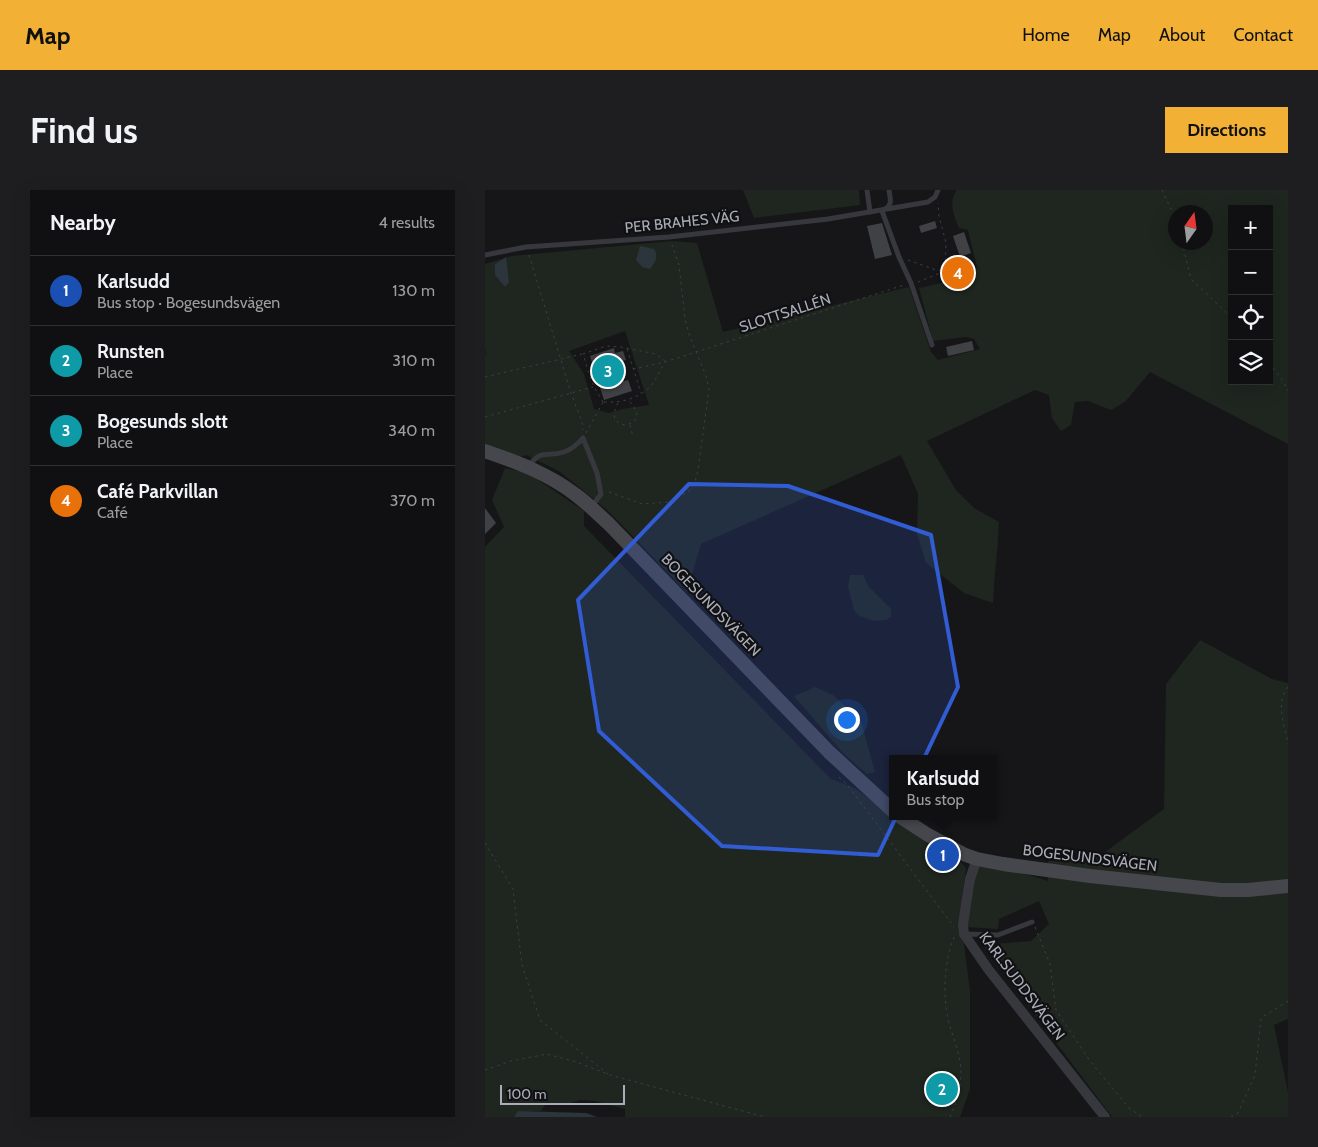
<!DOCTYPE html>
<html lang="en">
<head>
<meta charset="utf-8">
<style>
	:root { --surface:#101012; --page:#1e1e20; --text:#f1f3f6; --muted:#9c9d9f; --line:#303032; --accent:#f2b134 }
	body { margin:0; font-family:Cabin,sans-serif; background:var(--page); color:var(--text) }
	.controls { position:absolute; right:15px; top:15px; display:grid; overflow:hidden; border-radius:0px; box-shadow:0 5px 20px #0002 }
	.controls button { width:45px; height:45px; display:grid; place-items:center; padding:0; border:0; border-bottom:1px solid var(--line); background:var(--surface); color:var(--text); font:25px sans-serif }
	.compass { position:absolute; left:683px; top:15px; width:45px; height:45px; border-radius:50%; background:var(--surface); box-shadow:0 5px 20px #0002; rotate:14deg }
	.scale { position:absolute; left:15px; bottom:12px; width:125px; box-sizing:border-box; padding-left:5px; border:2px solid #a8adb8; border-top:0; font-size:14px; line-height:18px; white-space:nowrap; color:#a8adb8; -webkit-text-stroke:4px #111113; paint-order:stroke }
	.you { position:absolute; left:361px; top:529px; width:18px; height:18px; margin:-12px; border:4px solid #fff; border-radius:50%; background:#1a73e8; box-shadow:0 0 0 8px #1a73e833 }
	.badge { display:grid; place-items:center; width:32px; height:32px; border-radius:50%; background:var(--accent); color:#fff; font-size:16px; font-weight:700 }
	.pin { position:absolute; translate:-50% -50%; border:2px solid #fff; box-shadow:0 1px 5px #0006 }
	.popup { position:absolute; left:404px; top:565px; width:108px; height:65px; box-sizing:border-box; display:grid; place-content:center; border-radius:0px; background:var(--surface); filter:drop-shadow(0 1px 4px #0005); font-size:16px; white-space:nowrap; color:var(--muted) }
	.popup b { font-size:19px; color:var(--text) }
	.popup::after { content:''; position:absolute; left:50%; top:100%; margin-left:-10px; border:10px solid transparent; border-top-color:var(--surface) }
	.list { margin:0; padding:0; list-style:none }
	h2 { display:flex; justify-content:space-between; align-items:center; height:65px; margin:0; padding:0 20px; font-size:21px }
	h2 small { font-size:16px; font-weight:400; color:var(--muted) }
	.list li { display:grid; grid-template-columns:32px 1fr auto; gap:15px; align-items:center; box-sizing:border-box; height:70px; padding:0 20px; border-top:1px solid var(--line) }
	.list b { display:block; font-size:19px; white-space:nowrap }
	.list p { margin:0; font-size:16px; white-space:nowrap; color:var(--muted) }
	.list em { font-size:16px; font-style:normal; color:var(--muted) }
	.icon { flex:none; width:28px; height:28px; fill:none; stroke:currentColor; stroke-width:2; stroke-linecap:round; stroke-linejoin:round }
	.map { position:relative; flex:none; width:803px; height:927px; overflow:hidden; border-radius:0px }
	header { display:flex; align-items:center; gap:30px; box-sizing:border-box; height:70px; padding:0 25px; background:var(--accent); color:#111 }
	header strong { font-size:24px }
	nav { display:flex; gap:28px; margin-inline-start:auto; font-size:18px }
	.intro { display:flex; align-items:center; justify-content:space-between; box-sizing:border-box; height:120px; padding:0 30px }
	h1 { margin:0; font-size:35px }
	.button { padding:12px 22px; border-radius:0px; background:var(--accent); color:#111; font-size:18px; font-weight:700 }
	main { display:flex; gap:30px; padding:0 30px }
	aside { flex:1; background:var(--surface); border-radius:0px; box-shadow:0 5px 20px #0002 }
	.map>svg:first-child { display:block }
	.green { fill:#1e261f; fill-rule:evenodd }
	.water { fill:#2c353c }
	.building { fill:#404145 }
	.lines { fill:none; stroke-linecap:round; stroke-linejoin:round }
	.path { stroke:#3d3f44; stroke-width:1; stroke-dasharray:2.5 4; stroke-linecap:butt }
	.lane { stroke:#37383d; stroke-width:5 }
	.street { stroke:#37383d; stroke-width:10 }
	.secondary { stroke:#45474d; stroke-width:14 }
	.marked { fill:#325cd3; fill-opacity:0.2; stroke:#325cd3; stroke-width:4; stroke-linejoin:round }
	.labels { text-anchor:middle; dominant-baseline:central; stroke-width:4.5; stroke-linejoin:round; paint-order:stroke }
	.street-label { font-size:15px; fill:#a8adb8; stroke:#111113 }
</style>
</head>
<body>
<header>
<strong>Map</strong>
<nav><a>Home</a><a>Map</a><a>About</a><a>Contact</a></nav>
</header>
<div class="intro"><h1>Find us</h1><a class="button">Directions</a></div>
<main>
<aside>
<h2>Nearby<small>4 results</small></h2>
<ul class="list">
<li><span class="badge" style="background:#1a4fb4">1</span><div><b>Karlsudd</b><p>Bus stop · Bogesundsvägen</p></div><em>130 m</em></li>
<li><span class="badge" style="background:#0f9aa8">2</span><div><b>Runsten</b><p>Place</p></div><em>310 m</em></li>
<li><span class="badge" style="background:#0f9aa8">3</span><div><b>Bogesunds slott</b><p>Place</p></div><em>340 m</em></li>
<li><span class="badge" style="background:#e8710a">4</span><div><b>Café Parkvillan</b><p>Café</p></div><em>370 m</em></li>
</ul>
</aside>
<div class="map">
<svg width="803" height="927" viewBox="0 0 803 927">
	<rect width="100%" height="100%" fill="#161618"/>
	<!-- green -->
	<g class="green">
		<polygon points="258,0 374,0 375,15 269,28"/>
		<path d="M472,0H803V254L665,182L640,212L626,220L603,211L590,212L586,235L576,241L567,228L564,205L550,200L442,251L471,300L489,318L514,332C513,359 509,386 508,413L479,403L441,373L432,344L433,304L416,265L216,354L202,402L122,320L74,281L41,265L35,267L0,256V165L1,164L0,158V74L27,66L187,51L212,53L238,142L424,97L446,162L453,170L495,159L489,149L481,147L448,151L434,98L457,93L472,100L488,90L492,77L483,40L474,38C469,27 463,10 472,0ZM747,19H784V191H747ZM691,22H721V52H691ZM140,141L164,215L137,219L124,223L109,219L99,184L84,161Z"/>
		<path d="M20,278L43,283L99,321V336L346,589L370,598L452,661L459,672C470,669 475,668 481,679L475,723L485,801V899L475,927H140V919L110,911L95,910L83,914H61L56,921H34L29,927H0V357L19,337L7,310Z"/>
		<polygon points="365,385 378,385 384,397 406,419 406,427 401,430 389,431 374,426 369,420 363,397"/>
		<polygon points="715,450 787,489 803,493 803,829 789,835 803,902 803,927 627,927 498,755 546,751 564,734 554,711 514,729 513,739 481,737 490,681 497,674 531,681 563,691 563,671 616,665 679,619 681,494"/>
		<polygon points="330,497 348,505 376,531 390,582 382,584 358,563 309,506"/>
	</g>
	<!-- water -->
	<g class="water">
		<path d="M155,56L169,59C174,66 170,73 165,79L157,77L151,70Z"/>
		<polygon points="21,67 24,92 20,97 10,85 10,74"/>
		<polygon points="33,921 101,923 112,927 29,927"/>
	</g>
	<!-- building -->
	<g class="building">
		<polygon points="450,31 452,38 436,43 434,36"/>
		<polygon points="397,33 407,65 390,69 382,36"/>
		<polygon points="479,42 486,63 475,67 468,46"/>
		<polygon points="477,77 482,89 470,93 465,81"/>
		<polygon points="487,151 489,160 463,166 461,157"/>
		<polygon points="129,158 130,163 138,161 141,170 133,172 139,191 143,190 147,201 119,210 105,166"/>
		<polygon points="0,318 11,333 0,344"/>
	</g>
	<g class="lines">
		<!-- path -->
		<g class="path">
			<polyline points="677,0 691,30"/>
			<polyline points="697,52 706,89 747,128"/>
			<polyline points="44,65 86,203 97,232 98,240"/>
			<polyline points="423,70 451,80 459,81"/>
			<polyline points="433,92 460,81 461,53 454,26 453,13"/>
			<polyline points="142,159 156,203"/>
			<polyline points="784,173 798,191 803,201"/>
			<polyline points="148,179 180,172 419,95"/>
			<polyline points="0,187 97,164"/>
			<path d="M118,212C113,204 108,196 105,187C102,179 101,172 98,164L121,156L136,157L171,164L180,171"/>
			<path d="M119,212C136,213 152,209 165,197C171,190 175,180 180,172"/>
			<path d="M133,213C127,224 127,233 141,235C157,231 153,220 144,211"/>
			<polyline points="0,227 108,197"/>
			<polyline points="145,235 148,247"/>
			<polyline points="101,243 118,212"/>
			<polyline points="124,302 157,314 185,312 204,301 210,292 213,280 224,199 221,186 204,144 200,129 194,75 187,55"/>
			<path d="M803,497C790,512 800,537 803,554"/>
			<polyline points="354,587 364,597 469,737"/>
			<polyline points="0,653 28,699 37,775 55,830 123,884"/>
			<polyline points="550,737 565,774 571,820 605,871 644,918 657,927"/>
			<polyline points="0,880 26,871 62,864 91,872 125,885 280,927"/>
			<path d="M465,927C471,913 476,898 476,882C476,866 468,848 464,833C457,807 459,769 470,745"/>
			<polyline points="746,927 753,923 770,885 776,828 803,811"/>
		</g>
		<!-- lane -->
		<g class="lane">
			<polyline points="382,0 385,22"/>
			<path d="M400,19C408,15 405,8 404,0"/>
			<polyline points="397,21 414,67 426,93 447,155"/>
			<polyline points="0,65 41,57 184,47 343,29 443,12 450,7 453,0"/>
			<path d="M43,277C56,258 61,268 79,262C87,259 93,254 98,248L112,283L116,304L107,316"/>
			<polyline points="480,744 513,745 547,732"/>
		</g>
		<!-- street -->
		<polyline class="street" points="492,669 485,689 481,714 478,735 479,744 503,779 620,927"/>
		<!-- secondary -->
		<g class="secondary">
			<path d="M0,261C32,272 64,284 91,305C102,313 113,324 123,333L344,562L408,621"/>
			<polyline points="414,626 443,645 478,664 492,669 518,674 605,686 736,700 763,700 803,696"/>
		</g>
	</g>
	<!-- marked area -->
	<path class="marked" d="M204,294L303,296L446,345L473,497L393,665L237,656L114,541L93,410Z"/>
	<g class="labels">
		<!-- street labels -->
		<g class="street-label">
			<text transform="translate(197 32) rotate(-6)">PER BRAHES VÄG</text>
			<text transform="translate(300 123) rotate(-18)">SLOTTSALLÉN</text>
			<text transform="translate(226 415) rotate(46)">BOGESUNDSVÄGEN</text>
			<text transform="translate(605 668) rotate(7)">BOGESUNDSVÄGEN</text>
			<text transform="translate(537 796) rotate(53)">KARLSUDDSVÄGEN</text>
		</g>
	</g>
</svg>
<div class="controls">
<button>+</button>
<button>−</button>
<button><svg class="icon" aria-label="locate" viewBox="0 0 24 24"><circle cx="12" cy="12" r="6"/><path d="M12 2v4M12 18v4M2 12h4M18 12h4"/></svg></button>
<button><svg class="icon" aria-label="layers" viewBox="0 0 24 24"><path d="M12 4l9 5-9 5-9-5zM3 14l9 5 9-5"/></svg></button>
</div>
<svg class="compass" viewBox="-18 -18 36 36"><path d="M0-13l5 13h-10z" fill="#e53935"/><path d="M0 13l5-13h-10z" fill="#9c9d9f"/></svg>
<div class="scale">100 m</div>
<div class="you"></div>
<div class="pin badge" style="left:458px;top:665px;background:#1a4fb4">1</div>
<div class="popup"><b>Karlsudd</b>Bus stop</div>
<div class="pin badge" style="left:457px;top:899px;background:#0f9aa8">2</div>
<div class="pin badge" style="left:123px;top:181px;background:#0f9aa8">3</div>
<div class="pin badge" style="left:473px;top:83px;background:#e8710a">4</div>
</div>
</main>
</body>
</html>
